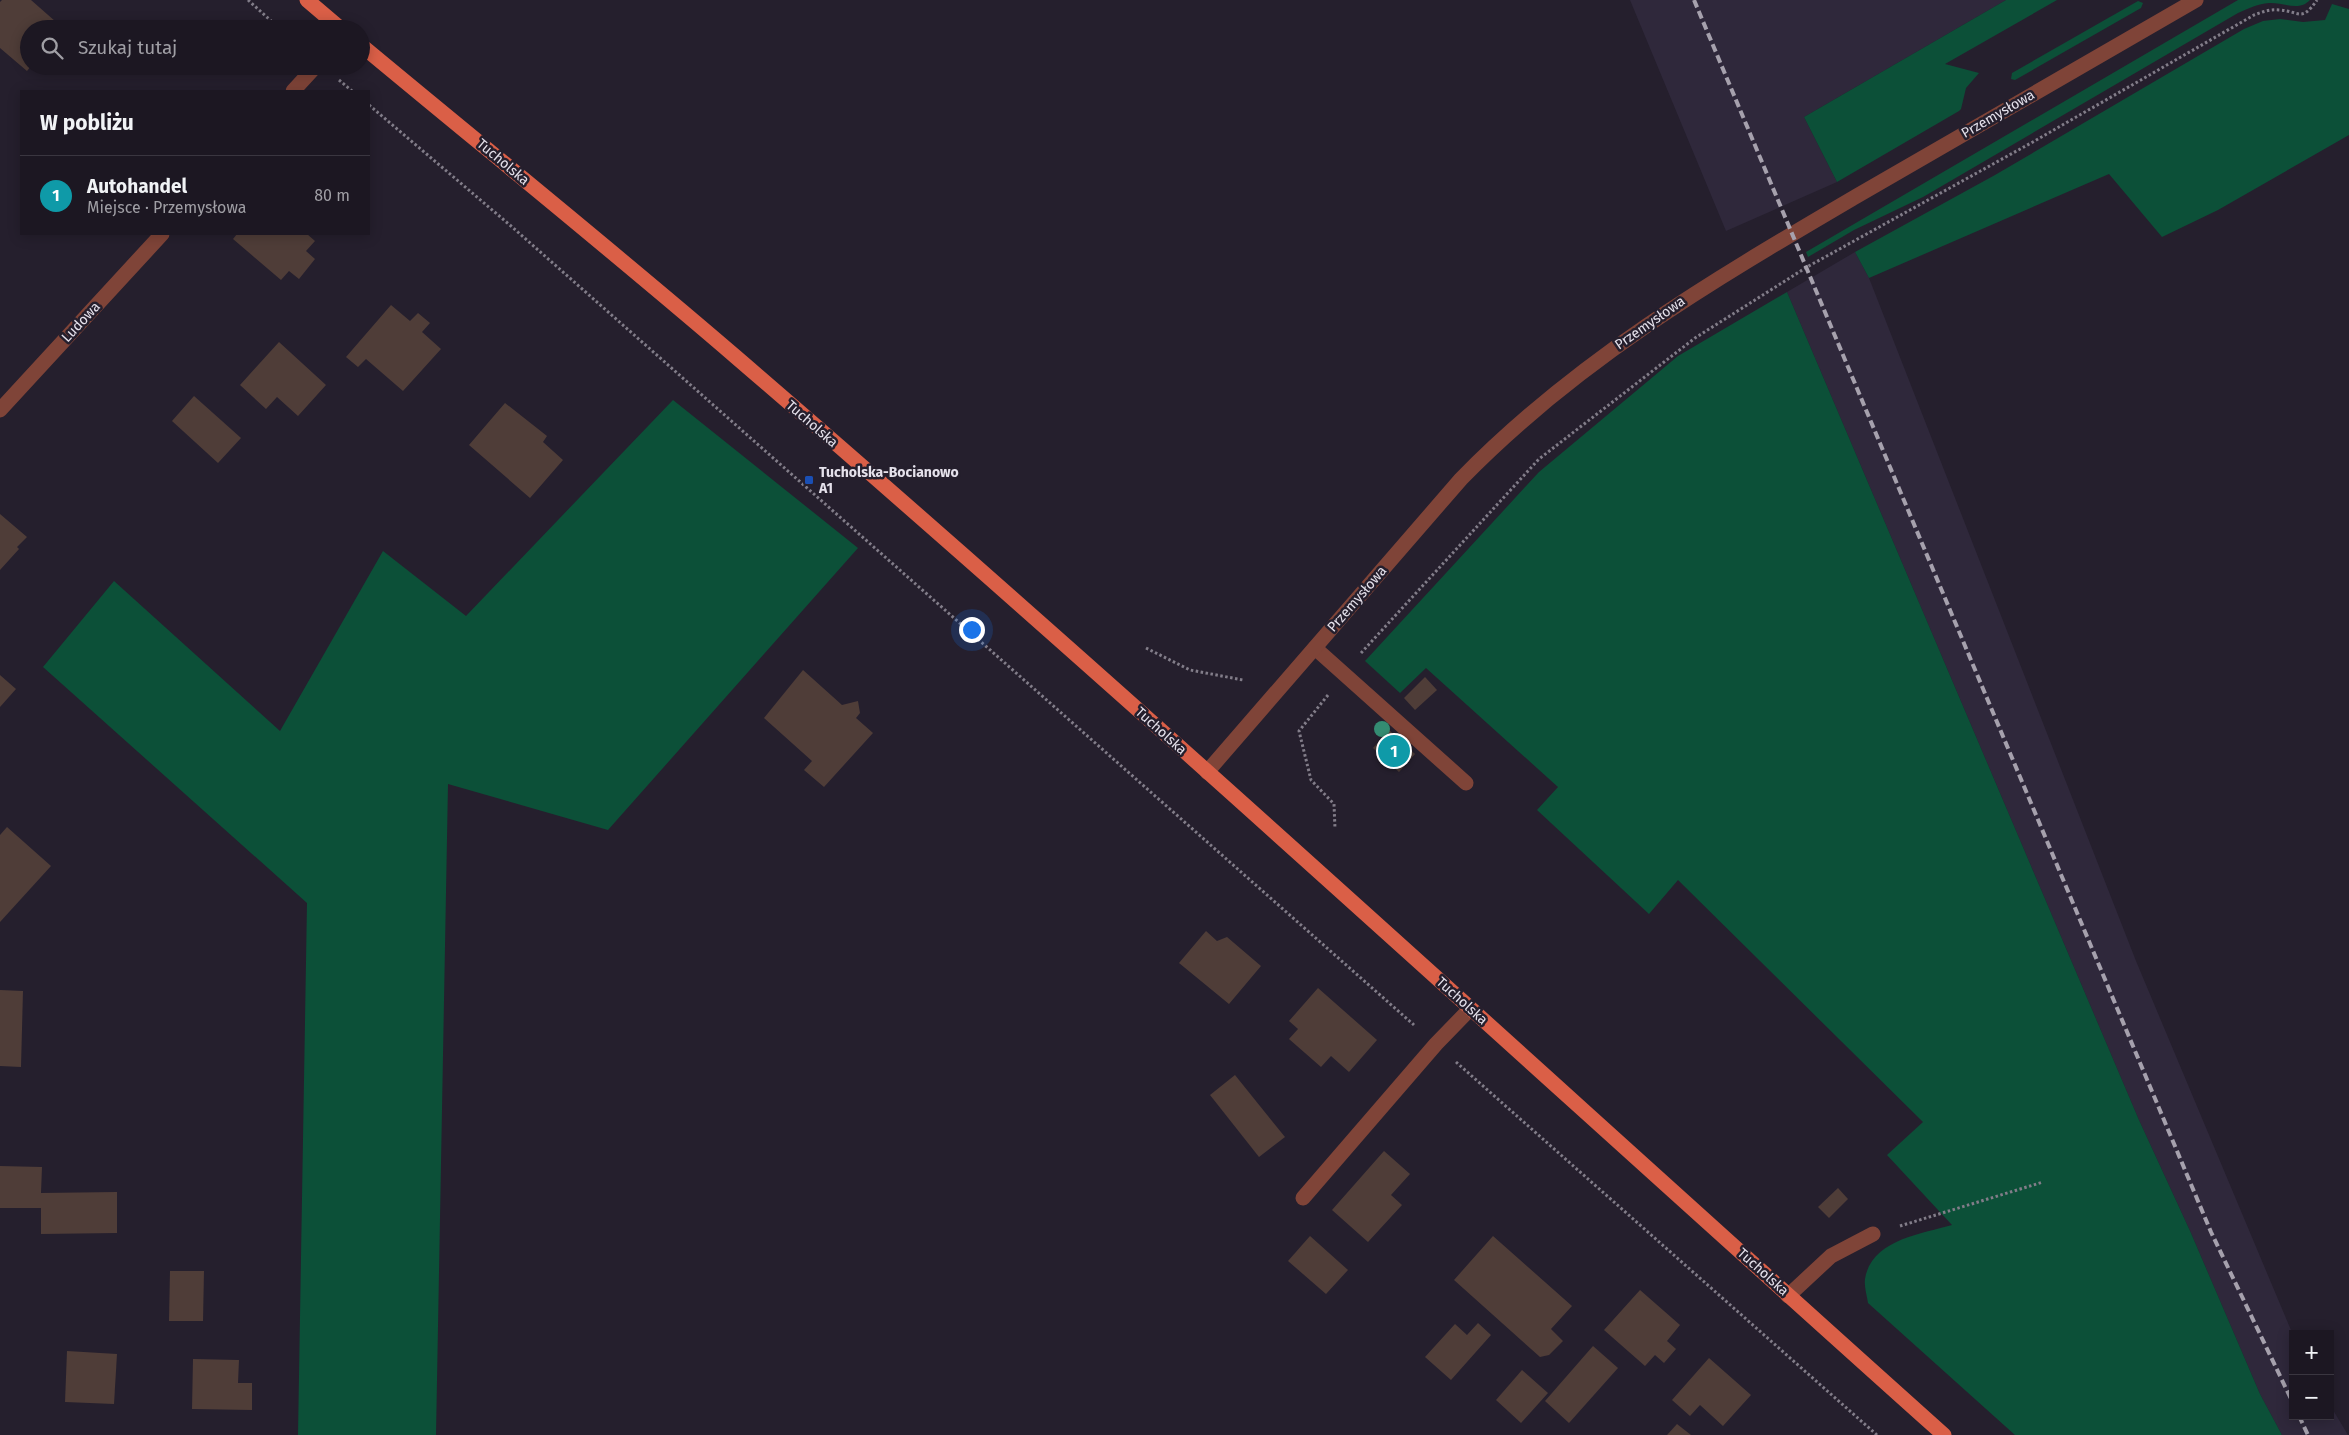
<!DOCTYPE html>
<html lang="pl">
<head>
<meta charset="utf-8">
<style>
	:root { --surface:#1c1722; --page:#29242f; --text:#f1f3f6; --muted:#a09fa5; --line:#3a3640; --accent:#ea580c }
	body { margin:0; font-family:"Fira Sans",sans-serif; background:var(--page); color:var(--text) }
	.controls { position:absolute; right:15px; bottom:15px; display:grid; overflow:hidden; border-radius:0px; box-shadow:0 2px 12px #0003 }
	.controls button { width:45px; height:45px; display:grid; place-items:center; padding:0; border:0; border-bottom:1px solid var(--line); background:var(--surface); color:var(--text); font:25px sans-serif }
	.you { position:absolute; left:971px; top:629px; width:18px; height:18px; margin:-12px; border:4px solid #fff; border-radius:50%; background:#1a73e8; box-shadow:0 0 0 8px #1a73e833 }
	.badge { display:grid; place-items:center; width:32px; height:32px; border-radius:50%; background:var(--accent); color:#fff; font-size:16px; font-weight:700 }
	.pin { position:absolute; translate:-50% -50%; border:2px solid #fff; box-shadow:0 1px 5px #0006 }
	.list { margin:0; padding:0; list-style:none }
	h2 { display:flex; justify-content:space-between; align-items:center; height:65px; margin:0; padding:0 20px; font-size:21px }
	h2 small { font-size:16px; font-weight:400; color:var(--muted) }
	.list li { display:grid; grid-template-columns:32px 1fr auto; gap:15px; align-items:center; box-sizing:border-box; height:80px; padding:0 20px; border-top:1px solid var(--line) }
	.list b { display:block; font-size:19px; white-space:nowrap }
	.list p { margin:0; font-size:16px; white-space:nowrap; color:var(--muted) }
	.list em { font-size:16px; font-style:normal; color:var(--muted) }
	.icon { flex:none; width:28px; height:28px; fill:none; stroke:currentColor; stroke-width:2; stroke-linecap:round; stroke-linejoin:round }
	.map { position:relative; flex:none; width:2349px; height:1435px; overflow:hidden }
	.search { position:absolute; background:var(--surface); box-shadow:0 2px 12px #0003; left:20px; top:20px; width:350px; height:55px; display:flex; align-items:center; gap:12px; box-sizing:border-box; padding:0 18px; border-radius:28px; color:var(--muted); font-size:19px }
	.panel { position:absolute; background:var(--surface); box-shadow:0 2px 12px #0003; left:20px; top:90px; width:350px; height:145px; border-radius:0px }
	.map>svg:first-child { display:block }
	.built { fill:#2f283b }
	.green { fill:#0c5038 }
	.building { fill:#4f3d38 }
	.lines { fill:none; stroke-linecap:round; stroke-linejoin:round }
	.path { stroke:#827d89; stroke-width:3; stroke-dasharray:2.5 2.5; stroke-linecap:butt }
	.minor { stroke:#7f4438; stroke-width:15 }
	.major { stroke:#da5f47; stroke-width:15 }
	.rail { stroke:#a6a1ad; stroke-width:4; stroke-dasharray:8 4; stroke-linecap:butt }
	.tree { fill:#348c72 }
	.transit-dot { fill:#1a4fb4; stroke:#251f2d; stroke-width:2 }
	.labels { text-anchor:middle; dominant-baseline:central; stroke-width:5; stroke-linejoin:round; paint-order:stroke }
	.street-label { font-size:14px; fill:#e5e1eb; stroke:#251f2d }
	.poi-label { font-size:14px; font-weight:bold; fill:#e5e1eb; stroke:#251f2d; text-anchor:start }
</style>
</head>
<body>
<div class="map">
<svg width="2349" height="1435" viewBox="0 0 2349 1435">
	<rect width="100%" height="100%" fill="#251f2d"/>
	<!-- built -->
	<g class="built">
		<polygon points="1630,0 2006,0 1804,117 1837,182 1726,231"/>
		<polygon points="1855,252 1869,278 2136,961 2293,1335 2293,1416 2330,1416 2330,1405 2348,1435 2282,1435 2260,1394 2191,1233 2139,1120 1787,292"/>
	</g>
	<!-- green -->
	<g class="green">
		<polygon points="2006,0 2057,0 1945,64 1979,73 1966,88 1961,109 1959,111 1837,182 1804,117"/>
		<path d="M2238,0H2310C2299,12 2283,2 2269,3C2258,4 2249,8 2238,13L1923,197L1854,230L1808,257L1806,252Z"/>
		<polygon points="2138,1 2143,3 2141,8 2015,80 2011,79 2012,73"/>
		<polygon points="2332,4 2349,9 2349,135 2218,210 2162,237 2109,174 1869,278 1855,252 1995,175 2244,29 2263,21 2280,19 2303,22 2325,20"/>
		<path d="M1787,292L2139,1120L2191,1233L2260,1394L2282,1435H2015L1868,1303C1867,1296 1864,1286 1865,1279C1871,1240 1921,1234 1952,1225L1887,1155L1923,1122L1678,880L1649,914L1537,810L1558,787L1426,668L1400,693L1365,661L1539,472L1678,356Z"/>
		<polygon points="673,400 858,548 608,830 448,784 436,1435 298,1435 307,903 43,667 114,581 280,731 383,551 466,616"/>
	</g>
	<!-- building -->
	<g class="building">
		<polygon points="2,0 31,0 64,29 29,29 29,66 31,66 27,71 0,48 0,2"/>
		<polygon points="237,234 307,234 315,241 306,251 315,259 299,279 289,271 281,280 233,239"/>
		<polygon points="391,305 410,321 418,313 430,323 422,332 441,349 403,391 366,359 358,367 346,357"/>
		<polygon points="279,342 326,385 298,416 277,397 266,409 240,385"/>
		<polygon points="194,396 241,438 218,463 172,421"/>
		<polygon points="505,403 547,436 543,442 563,460 530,498 469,445"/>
		<polygon points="0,514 27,537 17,547 19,549 0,570"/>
		<polygon points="803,670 842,705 858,701 860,713 856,718 873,733 824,787 804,770 812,761 764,718"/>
		<polygon points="0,675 16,689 0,707"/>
		<polygon points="1425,677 1437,690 1415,710 1404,698"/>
		<polygon points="1389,730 1415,754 1399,772 1373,748"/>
		<polygon points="7,827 51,866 0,922 0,835"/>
		<polygon points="1206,931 1217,941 1227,937 1261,966 1229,1004 1179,963"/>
		<polygon points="1318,988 1377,1040 1349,1072 1331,1056 1321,1067 1289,1039 1298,1029 1289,1021"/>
		<polygon points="0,990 23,991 21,1067 0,1066"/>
		<polygon points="1235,1075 1285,1137 1259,1157 1210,1095"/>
		<polygon points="1384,1151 1410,1174 1391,1195 1402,1205 1368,1242 1332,1210"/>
		<polygon points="0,1166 42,1167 41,1193 117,1192 117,1233 41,1234 41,1208 0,1208"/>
		<polygon points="1838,1188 1848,1199 1829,1218 1818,1207"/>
		<polygon points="1310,1236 1348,1270 1326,1294 1288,1261"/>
		<polygon points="1493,1236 1572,1306 1551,1329 1563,1341 1549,1355 1540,1357 1454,1280"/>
		<polygon points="170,1271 204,1271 203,1321 169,1321"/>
		<polygon points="1640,1290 1680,1325 1667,1341 1676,1349 1664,1363 1655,1355 1645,1366 1604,1330"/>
		<polygon points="1478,1323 1491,1335 1451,1380 1425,1357 1455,1324 1467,1335"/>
		<polygon points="1593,1346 1618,1368 1569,1423 1545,1401"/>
		<polygon points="67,1351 117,1354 114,1404 65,1402"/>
		<polygon points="1709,1358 1751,1395 1723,1426 1700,1405 1690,1416 1672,1400"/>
		<polygon points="193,1359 239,1360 238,1383 252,1383 252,1410 192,1409"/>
		<polygon points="1522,1370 1548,1393 1521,1423 1496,1400"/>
		<polygon points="1677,1424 1691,1435 1667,1435"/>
	</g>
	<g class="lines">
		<!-- path -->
		<g class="path">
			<polyline points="248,0 280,29"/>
			<polyline points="339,80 352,91"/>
			<polyline points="369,105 511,226 1414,1025"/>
			<polyline points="1146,648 1190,670 1243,680"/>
			<path d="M1361,653L1539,459L1695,338L1807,267L2031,143L2254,15C2262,12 2270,9 2279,10C2300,11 2301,23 2317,0"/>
			<polyline points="1328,695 1299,731 1311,780 1334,804 1335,829"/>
			<polyline points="1456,1062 1877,1435"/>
			<polyline points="1900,1226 2043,1182"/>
		</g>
		<!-- minor -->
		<g class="minor">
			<polyline points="293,91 316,66"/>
			<polyline points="0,410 162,234"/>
			<polyline points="1315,648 1466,783"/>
			<path d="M1207,772L1461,479C1577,360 1712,281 1855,197C1968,131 2082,66 2196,0"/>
			<polyline points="1303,1198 1436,1044 1470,1009"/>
			<polyline points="1788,1296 1831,1256 1873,1234"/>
		</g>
		<!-- major -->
		<g class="major">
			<polyline points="307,0 341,29"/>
			<path d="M361,45C486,149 613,251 736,357C1145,709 1542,1075 1944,1435"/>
		</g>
		<!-- rail -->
		<g class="rail">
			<polyline points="1694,0 2211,1232 2293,1403"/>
			<polyline points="2299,1416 2308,1435"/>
		</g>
	</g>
	<!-- trees -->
	<circle class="tree" cx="1382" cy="729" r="8"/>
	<!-- markers -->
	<rect class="transit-dot" x="804" y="475" width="10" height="10" rx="2.5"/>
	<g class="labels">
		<!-- street labels -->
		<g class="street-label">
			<text transform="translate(1998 114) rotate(-30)">Przemysłowa</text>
			<text transform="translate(503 162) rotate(40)">Tucholska</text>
			<text transform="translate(81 322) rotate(-47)">Ludowa</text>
			<text transform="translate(1650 323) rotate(-35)">Przemysłowa</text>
			<text transform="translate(812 424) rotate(41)">Tucholska</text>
			<text transform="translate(1357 599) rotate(-49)">Przemysłowa</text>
			<text transform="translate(1161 731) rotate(42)">Tucholska</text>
			<text transform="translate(1462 1001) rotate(42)">Tucholska</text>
			<text transform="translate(1763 1272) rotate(42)">Tucholska</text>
		</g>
		<!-- poi labels -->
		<g class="poi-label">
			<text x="819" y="472">Tucholska-Bocianowo<tspan x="819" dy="16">A1</tspan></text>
		</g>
	</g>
</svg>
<div class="controls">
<button>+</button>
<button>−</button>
</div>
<div class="you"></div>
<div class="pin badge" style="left:1394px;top:751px;background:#0f9aa8">1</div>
<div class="search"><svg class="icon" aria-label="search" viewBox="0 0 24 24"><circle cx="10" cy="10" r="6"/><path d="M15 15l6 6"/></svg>Szukaj tutaj</div>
<section class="panel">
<h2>W pobliżu<small></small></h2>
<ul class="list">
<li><span class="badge" style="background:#0f9aa8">1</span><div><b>Autohandel</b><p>Miejsce · Przemysłowa</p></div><em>80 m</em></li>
</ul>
</section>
</div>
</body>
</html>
